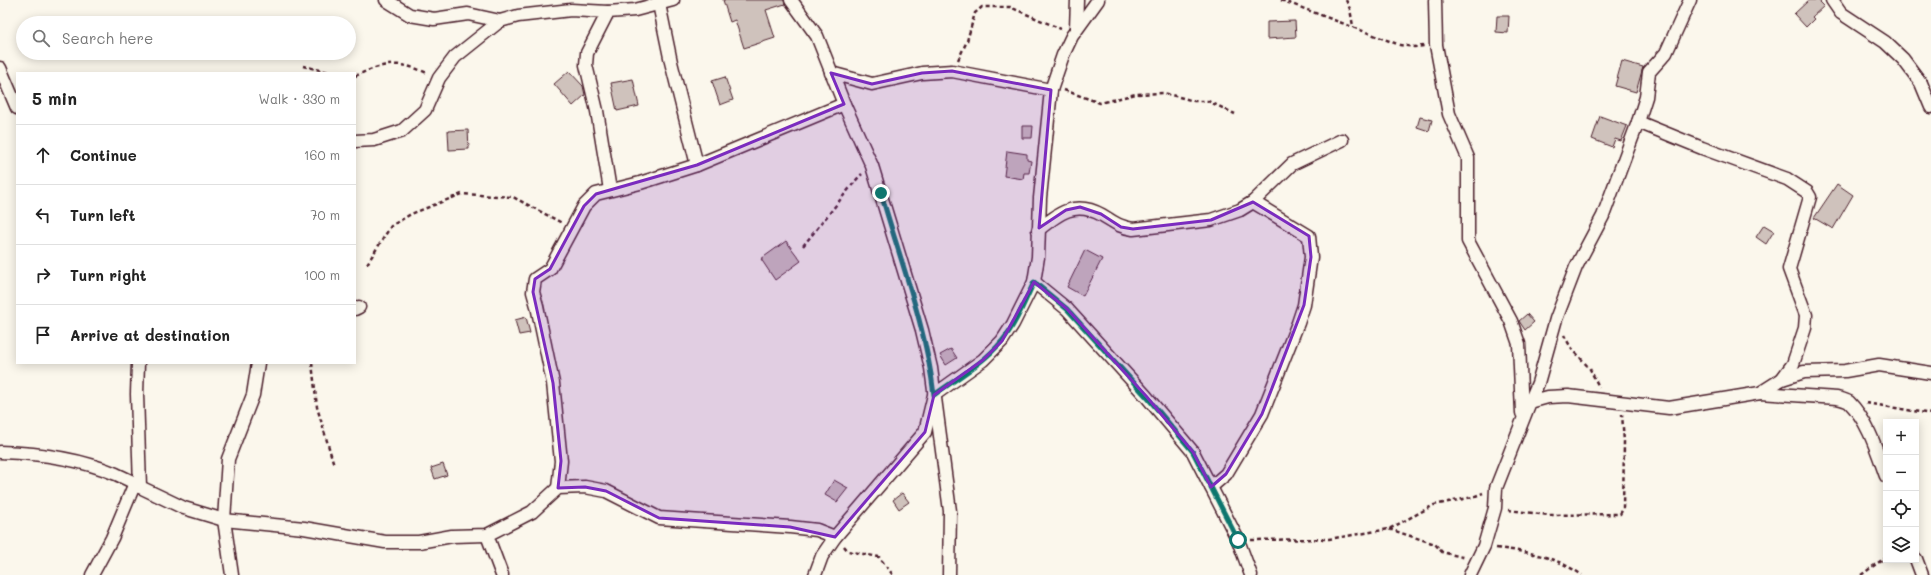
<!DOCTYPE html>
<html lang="en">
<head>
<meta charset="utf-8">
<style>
	:root { --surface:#fff; --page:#f6f6f6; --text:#222; --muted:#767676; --line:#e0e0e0 }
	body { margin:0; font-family:Mali,sans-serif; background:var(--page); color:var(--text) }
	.controls { position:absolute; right:12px; bottom:12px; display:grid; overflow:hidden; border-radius:0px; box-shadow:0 2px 10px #0003 }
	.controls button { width:36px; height:36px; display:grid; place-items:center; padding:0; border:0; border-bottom:1px solid var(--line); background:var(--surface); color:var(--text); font:20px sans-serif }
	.stop { position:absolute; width:12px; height:12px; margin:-9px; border:3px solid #0f766e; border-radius:50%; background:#fff }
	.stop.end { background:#0f766e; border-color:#fff; box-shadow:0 1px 4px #0008 }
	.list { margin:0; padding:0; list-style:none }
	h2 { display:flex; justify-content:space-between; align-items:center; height:52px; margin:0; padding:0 16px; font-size:17px }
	h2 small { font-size:13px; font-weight:400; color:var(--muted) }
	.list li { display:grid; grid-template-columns:26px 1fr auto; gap:12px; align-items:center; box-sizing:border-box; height:60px; padding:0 16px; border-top:1px solid var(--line) }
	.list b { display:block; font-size:15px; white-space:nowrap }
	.list em { font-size:13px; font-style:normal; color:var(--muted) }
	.icon { flex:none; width:22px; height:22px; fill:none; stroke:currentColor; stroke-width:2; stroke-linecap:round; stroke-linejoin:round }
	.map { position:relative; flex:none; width:1931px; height:575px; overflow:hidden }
	.search { position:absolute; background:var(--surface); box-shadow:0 2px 10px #0003; left:16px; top:16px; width:340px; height:44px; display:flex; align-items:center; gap:10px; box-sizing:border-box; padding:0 14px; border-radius:22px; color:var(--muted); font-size:15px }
	.panel { position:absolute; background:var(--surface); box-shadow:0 2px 10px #0003; left:16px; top:72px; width:340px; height:292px; border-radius:0px }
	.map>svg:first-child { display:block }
	.building { fill:#cfc2bc; stroke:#4a1f2b }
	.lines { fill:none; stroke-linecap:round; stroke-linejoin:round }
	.minor-casing { stroke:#4a1f2b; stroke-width:15 }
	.path { stroke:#4a1f2b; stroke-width:2.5; stroke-dasharray:4 3; stroke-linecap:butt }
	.minor { stroke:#fbf7ec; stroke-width:12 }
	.route { stroke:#0f766e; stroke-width:5 }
	.marked { fill:#7b2cbf; fill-opacity:0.2; stroke:#7b2cbf; stroke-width:3; stroke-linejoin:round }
</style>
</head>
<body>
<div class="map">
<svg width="1931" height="575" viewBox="0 0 1931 575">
	<rect width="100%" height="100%" fill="#fbf7ec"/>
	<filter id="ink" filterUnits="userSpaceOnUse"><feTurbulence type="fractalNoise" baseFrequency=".025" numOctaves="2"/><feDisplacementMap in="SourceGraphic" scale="8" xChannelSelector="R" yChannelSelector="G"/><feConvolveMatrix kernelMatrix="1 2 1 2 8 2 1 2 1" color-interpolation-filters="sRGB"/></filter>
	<g filter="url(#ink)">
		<!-- building -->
		<g class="building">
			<polygon points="723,0 784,0 785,4 766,10 775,38 744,48 735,20 730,22"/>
			<polygon points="1809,0 1818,0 1824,6 1812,17 1814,19 1806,27 1794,14"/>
			<polygon points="1497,16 1509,16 1508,33 1496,32"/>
			<polygon points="1295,21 1296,37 1267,39 1267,22"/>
			<polygon points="1622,61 1643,67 1636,92 1615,86"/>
			<polygon points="569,71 583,86 585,95 573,106 554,84"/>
			<polygon points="725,77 733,100 720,105 712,81"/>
			<polygon points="633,79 639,106 617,111 611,83"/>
			<polygon points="1600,116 1627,126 1621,141 1615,139 1612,147 1592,139"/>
			<polygon points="1420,117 1432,120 1429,131 1417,127"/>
			<polygon points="1022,126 1033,126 1032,138 1022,138"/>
			<polygon points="468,130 469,149 449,150 448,131"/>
			<polygon points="1007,151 1027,154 1027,160 1031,161 1029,173 1024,173 1023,179 1004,176"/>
			<polygon points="1837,184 1853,195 1833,229 1814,218"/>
			<polygon points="1764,225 1774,231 1766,244 1756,237"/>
			<polygon points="786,241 801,261 775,280 761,259"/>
			<polygon points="1085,250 1102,259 1083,296 1067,287"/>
			<polygon points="1527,314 1534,322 1525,330 1519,321"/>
			<polygon points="526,317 530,333 519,335 515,320"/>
			<polygon points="951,349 957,358 946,365 940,355"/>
			<polygon points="443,464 447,475 435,479 431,468"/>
			<polygon points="834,480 848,488 837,502 825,495"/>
			<polygon points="902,493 909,502 899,509 893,500"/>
		</g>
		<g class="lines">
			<defs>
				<g id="minor">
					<polyline points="386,0 410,15 434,19 468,14 500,21"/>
					<polyline points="791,0 817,36 844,104 872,166 922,330 931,368 950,511 949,575"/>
					<polyline points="1435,0 1436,45 1449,114 1468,158 1468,241 1511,321 1519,344 1522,413"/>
					<polyline points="1832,0 1841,13 1885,42 1903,59 1921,83 1931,107"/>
					<polyline points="659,4 671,62 697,165"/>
					<polyline points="608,12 587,53 586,65 597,111 610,190"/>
					<polyline points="1076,29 1077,0"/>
					<polyline points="0,68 17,108"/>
					<polyline points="831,73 872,84 922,73 952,71 1051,90"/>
					<polyline points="1638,122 1702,148 1787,179 1807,192 1810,197 1789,269 1806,315 1805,328 1793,364 1782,379"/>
					<polyline points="355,141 374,140 402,131 425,110 439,78 455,57 500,21 518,16 571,10 608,12 635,10 673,0"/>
					<path d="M1038,230C1059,213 1075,200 1102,215C1114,222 1119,227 1133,229L1211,220L1240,210L1253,202L1292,164L1342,140"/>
					<polyline points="1034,282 1067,309 1146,396 1193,452 1238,540 1251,575"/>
					<polyline points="355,309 359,307"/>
					<polyline points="138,363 137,394 140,487"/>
					<path d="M1760,393L1837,398C1841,399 1846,400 1849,402C1868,421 1877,451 1886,476"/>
					<polyline points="1530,402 1538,383 1556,319 1576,267 1603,216 1638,122 1646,97 1649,72 1666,53 1690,0"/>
					<path d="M0,452C40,453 78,458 116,474C124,478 133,481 140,487L184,508L224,520L304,528L385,542H419L452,536L487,535L532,512L558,488L585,487L606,491L659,518L790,527L817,530L835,537"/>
					<polyline points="1211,487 1226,474 1262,414 1298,323 1304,305 1311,257 1309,236 1253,202"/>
					<polyline points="558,488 561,461 553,383 537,306 533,292 535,279 550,269 584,206 596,194 640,183 697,165 844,104"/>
					<polyline points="487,535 502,575"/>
					<polyline points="1916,559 1922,575"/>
					<polyline points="92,575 112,538 135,483"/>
					<polyline points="232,575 224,520 228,459 253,395 258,363"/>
					<polyline points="815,575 822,556 835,537 925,432 934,395 983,360 1002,341 1013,324 1034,282 1038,257 1040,198 1051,90 1063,55 1072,36 1098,0"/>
					<polyline points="1470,575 1484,546 1495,508 1496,488 1530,402 1548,397 1568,396 1669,408 1760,393 1782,379 1804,372 1845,371 1879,365 1931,373"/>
				</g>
			</defs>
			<!-- minor casing -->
			<use href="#minor" class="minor-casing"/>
			<!-- path -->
			<g class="path">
				<polyline points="1281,0 1400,45 1414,47 1424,46"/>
				<polyline points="1346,0 1350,9 1353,26"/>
				<polyline points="958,60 967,41 975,13 982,7 1010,7 1061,29"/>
				<polyline points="303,66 333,73"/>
				<path d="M355,76C384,63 397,60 427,73"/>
				<polyline points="1064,90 1100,103 1136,94 1164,93 1194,101 1208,101 1235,114"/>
				<polyline points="803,246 857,179 862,174"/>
				<polyline points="367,264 391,226 411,214 462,194 513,197 562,223"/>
				<polyline points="1564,335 1570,346 1590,369 1599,387"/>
				<polyline points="312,363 317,407 334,465"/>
				<polyline points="1866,403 1931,414"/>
				<polyline points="1508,510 1548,515 1620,514 1623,509 1624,442 1622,414"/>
				<polyline points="1389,529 1435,544 1442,552 1466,558"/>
				<polyline points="1251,540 1329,539 1389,529 1434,505 1473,497 1483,493"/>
				<polyline points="844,546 848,551 879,557 893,575"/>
				<path d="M1496,548C1530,552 1554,556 1582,575"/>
				<polyline points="1861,575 1886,557"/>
			</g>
			<!-- minor -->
			<use href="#minor" class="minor"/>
		</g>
	</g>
	<g class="lines" filter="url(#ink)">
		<!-- route -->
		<path class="route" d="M881,193C900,260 926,326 934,395C957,378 984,363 1002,341C1016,324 1025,301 1034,282L1067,309L1146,396L1193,452L1238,540"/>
	</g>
	<!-- marked area -->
	<path class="marked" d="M952,71L1051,90L1039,228L1066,210L1080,207L1101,214L1121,227L1133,229L1211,220L1253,202L1309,236L1311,257L1304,305L1262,414L1226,474L1211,487L1193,452L1146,396L1067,309L1034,282L1002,341L983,360L934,395L925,432L835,537L790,527L659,518L606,491L585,487L558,488L561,461L553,383L533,292L535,279L550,269L584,206L596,194L697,165L844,104L831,73L872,84L922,73Z"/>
</svg>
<div class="controls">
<button>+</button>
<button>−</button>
<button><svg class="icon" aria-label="locate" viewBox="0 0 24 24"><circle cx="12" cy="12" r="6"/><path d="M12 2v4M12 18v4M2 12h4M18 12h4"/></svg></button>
<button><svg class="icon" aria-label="layers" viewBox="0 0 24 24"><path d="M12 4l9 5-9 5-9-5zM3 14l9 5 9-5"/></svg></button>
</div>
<div class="stop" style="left:1238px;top:540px"></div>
<div class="stop end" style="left:881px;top:193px"></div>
<div class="search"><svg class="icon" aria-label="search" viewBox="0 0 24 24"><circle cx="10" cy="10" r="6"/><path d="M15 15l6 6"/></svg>Search here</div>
<section class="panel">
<h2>5 min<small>Walk · 330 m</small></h2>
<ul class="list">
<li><svg class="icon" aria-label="ahead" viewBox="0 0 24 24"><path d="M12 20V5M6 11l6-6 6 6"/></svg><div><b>Continue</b></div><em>160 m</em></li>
<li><svg class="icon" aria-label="left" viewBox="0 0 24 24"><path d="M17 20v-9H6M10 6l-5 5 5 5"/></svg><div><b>Turn left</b></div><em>70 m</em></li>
<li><svg class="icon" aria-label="right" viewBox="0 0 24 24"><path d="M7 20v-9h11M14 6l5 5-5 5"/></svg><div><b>Turn right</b></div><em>100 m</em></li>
<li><svg class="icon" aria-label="arrive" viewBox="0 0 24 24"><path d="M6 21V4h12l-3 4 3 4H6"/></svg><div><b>Arrive at destination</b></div></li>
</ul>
</section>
</div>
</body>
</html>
